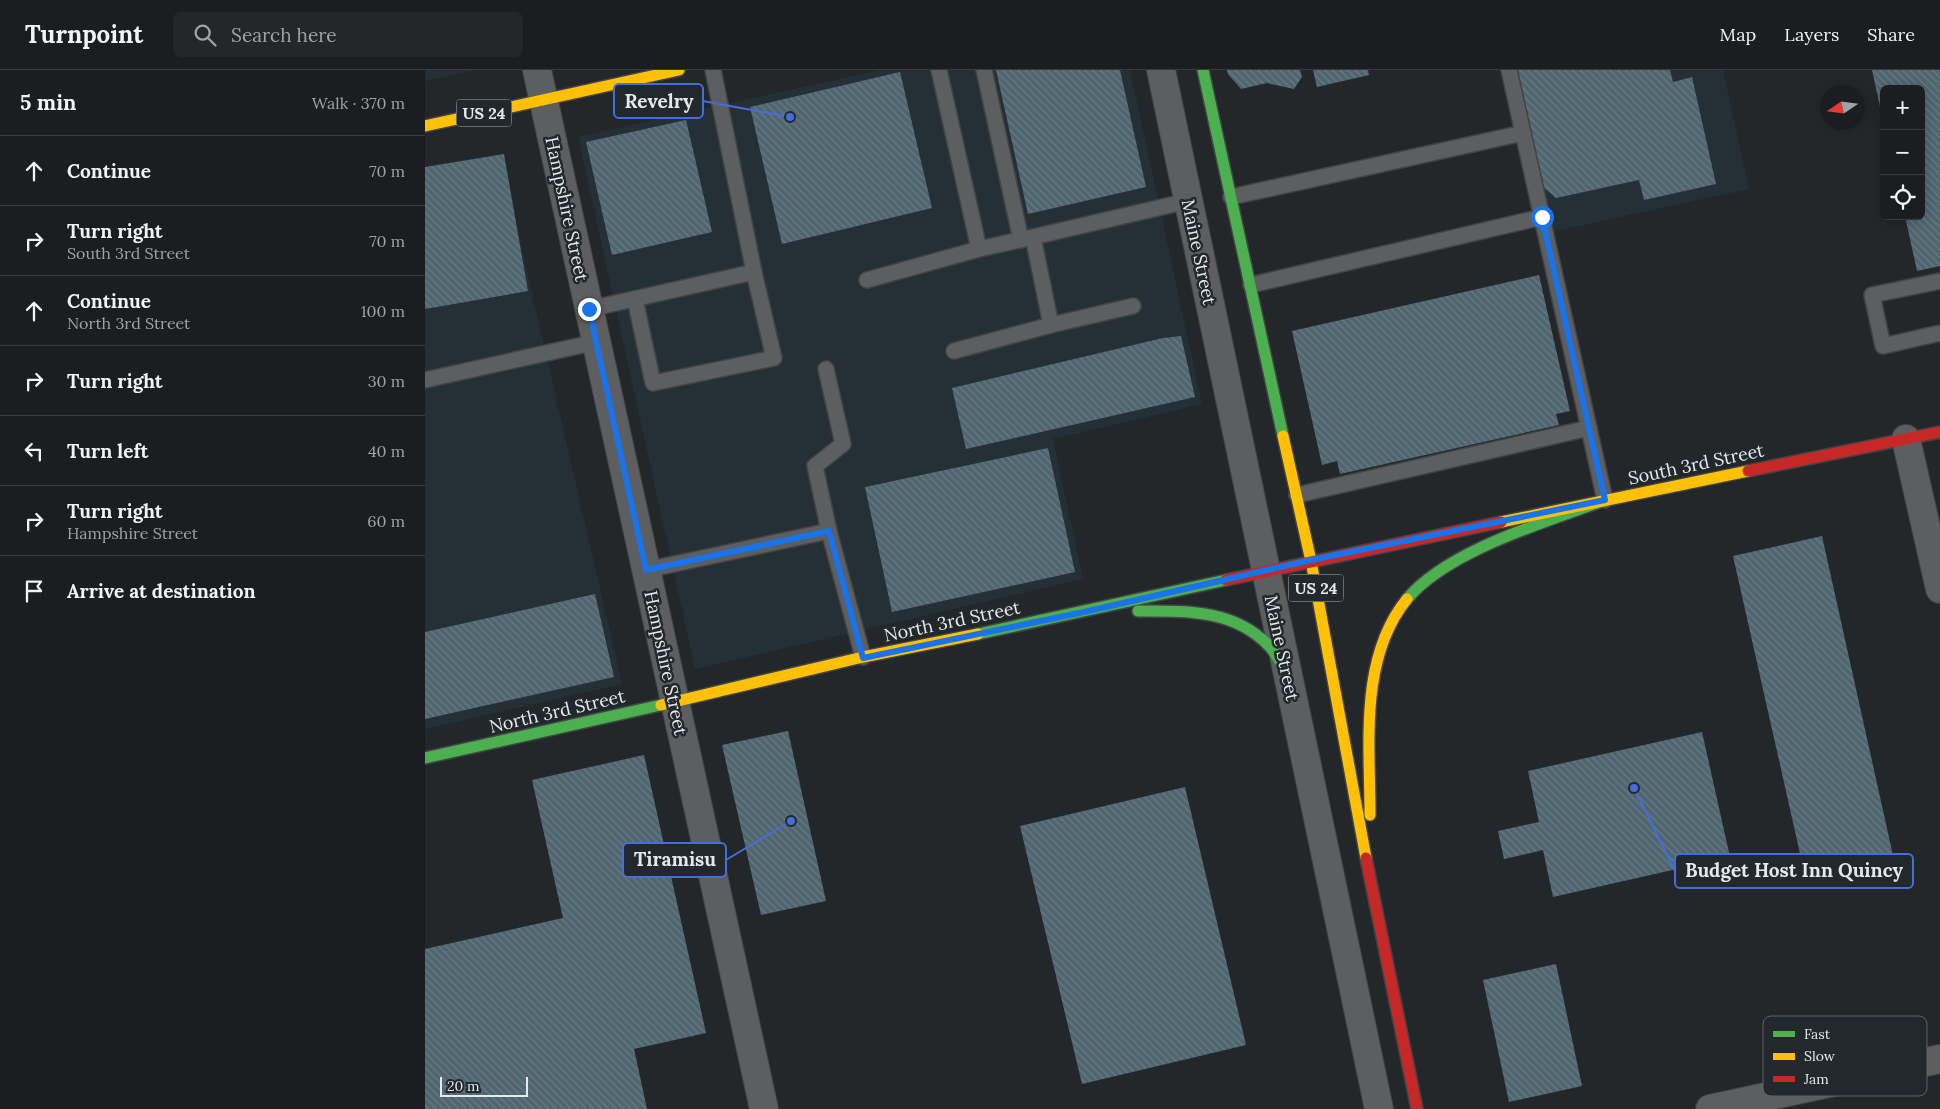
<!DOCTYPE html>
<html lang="en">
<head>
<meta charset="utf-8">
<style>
	:root { --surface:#1b1d20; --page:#242629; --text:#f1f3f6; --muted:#a0a2a5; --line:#393b3e }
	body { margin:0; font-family:Lora,serif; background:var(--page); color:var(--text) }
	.controls { position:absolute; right:15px; top:15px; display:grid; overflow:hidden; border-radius:8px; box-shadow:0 2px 12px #0003 }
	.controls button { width:45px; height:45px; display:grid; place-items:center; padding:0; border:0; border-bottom:1px solid var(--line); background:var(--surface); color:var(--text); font:25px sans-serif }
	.compass { position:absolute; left:1395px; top:15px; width:45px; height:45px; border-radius:50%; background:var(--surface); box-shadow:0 2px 12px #0003; rotate:257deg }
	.scale { position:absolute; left:15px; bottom:12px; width:88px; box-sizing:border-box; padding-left:5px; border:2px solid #e4e9eb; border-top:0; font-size:14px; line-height:18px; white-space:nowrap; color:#e4e9eb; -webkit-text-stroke:4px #22282c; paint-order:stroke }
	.stop { position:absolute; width:15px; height:15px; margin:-11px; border:4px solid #1a73e8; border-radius:50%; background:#fff }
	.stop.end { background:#1a73e8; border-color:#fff; box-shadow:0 1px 5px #0008 }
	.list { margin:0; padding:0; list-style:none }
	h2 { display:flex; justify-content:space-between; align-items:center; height:65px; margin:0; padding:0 20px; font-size:21px }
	h2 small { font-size:16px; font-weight:400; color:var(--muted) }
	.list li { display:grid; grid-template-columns:32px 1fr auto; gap:15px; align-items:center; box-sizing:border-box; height:70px; padding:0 20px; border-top:1px solid var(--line) }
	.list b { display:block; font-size:19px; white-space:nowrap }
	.list p { margin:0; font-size:16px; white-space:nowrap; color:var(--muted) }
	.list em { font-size:16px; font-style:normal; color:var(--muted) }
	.icon { flex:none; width:28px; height:28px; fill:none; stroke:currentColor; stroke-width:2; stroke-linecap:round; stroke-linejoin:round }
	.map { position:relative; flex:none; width:1515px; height:1039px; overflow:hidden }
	header { display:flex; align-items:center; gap:30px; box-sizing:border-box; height:70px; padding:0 25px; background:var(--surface); border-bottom:1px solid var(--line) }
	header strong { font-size:24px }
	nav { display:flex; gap:28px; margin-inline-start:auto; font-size:18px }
	.search { width:350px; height:45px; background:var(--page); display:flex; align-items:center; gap:12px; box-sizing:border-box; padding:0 18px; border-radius:8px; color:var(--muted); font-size:19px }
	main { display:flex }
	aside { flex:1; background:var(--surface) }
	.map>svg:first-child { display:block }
	.built { fill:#243036 }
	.building { fill:url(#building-back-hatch) }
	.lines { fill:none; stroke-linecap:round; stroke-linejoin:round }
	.lane-casing { stroke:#414345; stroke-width:18 }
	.street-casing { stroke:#414345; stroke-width:30 }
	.fast-casing { stroke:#414345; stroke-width:14 }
	.slow-casing { stroke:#414345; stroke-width:14 }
	.jam-casing { stroke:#414345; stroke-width:14 }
	.lane { stroke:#5c5e60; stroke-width:15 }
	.street { stroke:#5c5e60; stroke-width:28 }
	.fast { stroke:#4caf50; stroke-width:11 }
	.slow { stroke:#ffc107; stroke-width:11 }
	.jam { stroke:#c62828; stroke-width:11 }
	.route { stroke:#1a73e8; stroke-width:6 }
	.labels { text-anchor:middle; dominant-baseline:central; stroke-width:5; stroke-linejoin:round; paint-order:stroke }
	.shield { fill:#22282c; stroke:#aaafb2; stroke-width:1 }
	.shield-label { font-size:16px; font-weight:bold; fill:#e4e9eb }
	.street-label { font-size:18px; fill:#e4e9eb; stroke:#22282c }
	.key { fill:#22282c; stroke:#5c6265; stroke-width:1 }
	.key-label { font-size:14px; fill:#e4e9eb }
	.leader { fill:none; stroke:#456ddc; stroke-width:2 }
	.callout-dot { fill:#456ddc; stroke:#22282c; stroke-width:2 }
	.callout { fill:#22282c; stroke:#456ddc; stroke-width:2 }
	.callout-label { font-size:19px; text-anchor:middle; font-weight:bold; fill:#e4e9eb }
</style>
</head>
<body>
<header>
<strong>Turnpoint</strong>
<div class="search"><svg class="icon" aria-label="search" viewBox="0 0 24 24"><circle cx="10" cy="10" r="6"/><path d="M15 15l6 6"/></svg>Search here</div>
<nav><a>Map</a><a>Layers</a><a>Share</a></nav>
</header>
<main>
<aside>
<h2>5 min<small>Walk · 370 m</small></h2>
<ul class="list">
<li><svg class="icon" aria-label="ahead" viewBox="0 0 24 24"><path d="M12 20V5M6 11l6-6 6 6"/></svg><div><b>Continue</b></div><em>70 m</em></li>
<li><svg class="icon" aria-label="right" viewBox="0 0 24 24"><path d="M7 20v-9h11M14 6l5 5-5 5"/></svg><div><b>Turn right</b><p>South 3rd Street</p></div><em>70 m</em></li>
<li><svg class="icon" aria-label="ahead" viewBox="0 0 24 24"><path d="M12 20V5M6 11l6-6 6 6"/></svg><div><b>Continue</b><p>North 3rd Street</p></div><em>100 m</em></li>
<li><svg class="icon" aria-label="right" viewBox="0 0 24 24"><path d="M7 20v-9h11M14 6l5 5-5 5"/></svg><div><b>Turn right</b></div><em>30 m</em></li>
<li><svg class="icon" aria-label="left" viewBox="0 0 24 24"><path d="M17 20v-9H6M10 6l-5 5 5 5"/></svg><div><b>Turn left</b></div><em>40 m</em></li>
<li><svg class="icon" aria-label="right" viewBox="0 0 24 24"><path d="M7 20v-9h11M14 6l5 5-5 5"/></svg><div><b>Turn right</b><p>Hampshire Street</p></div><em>60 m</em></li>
<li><svg class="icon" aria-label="arrive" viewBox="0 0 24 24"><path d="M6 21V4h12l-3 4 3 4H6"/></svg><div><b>Arrive at destination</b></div></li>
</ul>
</aside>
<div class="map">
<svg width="1515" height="1039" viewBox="0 0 1515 1039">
	<defs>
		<pattern id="building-back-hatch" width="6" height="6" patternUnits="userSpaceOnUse" patternTransform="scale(1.25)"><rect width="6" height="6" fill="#4f6570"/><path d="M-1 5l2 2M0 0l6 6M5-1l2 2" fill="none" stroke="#687b85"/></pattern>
	</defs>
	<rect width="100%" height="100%" fill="#24272a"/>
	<!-- built -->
	<g class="built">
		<polygon points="0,0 50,0 0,11"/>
		<polygon points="455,0 705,0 777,334 628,369 658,509 270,599 153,67"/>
		<polygon points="1091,0 1298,0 1324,119 1126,162"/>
		<polygon points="75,84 197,614 0,659 0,101"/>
	</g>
	<!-- building -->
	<g class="building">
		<polygon points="571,0 695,0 721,117 603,144"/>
		<polygon points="802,0 875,0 877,7 869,19 842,13 816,19 803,4"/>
		<polygon points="888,0 943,0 944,5 892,17"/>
		<polygon points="1091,0 1245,0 1248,12 1267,7 1291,114 1219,130 1214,110 1131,128 1117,116"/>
		<polygon points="1447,0 1515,0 1515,196 1492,201 1480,146 1496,146 1496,19 1459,19 1458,50"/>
		<polygon points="475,2 507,138 357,174 325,37"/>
		<polygon points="261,50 287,162 187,185 161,72"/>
		<polygon points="79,84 103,221 0,239 0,97"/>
		<polygon points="1114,205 1145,341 1131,344 1134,355 915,404 912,391 897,395 867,261"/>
		<polygon points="756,266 770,327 541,379 527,318 738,268"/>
		<polygon points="623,378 650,502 467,542 440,417"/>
		<polygon points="1397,466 1471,799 1383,819 1308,486"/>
		<polygon points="170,524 189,607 0,649 0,562"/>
		<polygon points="363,661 401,831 336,845 297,675"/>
		<polygon points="1277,662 1305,787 1128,827 1118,780 1079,789 1073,761 1114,752 1103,701"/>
		<polygon points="219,685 281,963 209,979 222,1039 0,1039 0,879 138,848 107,710"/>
		<polygon points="760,717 821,975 657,1014 595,756"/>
		<polygon points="1131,894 1157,1016 1084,1032 1058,910"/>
	</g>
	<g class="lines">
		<defs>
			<g id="lane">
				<polyline points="514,0 554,179 608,167"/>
				<polyline points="559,0 596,170"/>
				<polyline points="1084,0 1180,430"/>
				<polyline points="806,127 1098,63"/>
				<polyline points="442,210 554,179"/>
				<polyline points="1515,211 1447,225 1458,276 1515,263"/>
				<polyline points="826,215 1117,147"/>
				<polyline points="210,229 228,313 349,288 329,202"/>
				<polyline points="708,236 626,255 608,167 763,131"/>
				<polyline points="164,239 329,202 288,0"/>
				<polyline points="529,281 626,255"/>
				<polyline points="401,299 418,374 390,396 404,461"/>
				<polyline points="0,310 171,272"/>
				<polyline points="872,425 1164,358"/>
				<polyline points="221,500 404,461 438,587"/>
			</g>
			<g id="street">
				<polyline points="112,0 339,1039"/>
				<polyline points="736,0 954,1039"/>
				<polyline points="1481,369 1515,519"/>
				<polyline points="1285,1039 1515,989"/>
			</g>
			<g id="fast">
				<polyline points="778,0 858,366"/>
				<path d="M982,529C1023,480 1121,452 1180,430"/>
				<path d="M713,541C761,541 810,539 845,577C852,585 857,594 862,603"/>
				<polyline points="553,564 801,510"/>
				<polyline points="0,688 236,635"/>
			</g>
			<g id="slow">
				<polyline points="0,56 254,0"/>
				<polyline points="858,366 886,491 941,788"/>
				<polyline points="1076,452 1323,401"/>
				<polyline points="236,635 438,587 553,564"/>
				<path d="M945,745C945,674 934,588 982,529"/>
			</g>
			<g id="jam">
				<polyline points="1323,401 1515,362"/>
				<polyline points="801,510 1076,452"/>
				<polyline points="941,788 992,1039"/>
			</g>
		</defs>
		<!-- lane casing -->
		<use href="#lane" class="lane-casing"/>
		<!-- street casing -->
		<use href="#street" class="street-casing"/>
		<!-- fast casing -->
		<use href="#fast" class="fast-casing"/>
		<!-- slow casing -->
		<use href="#slow" class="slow-casing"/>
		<!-- jam casing -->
		<use href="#jam" class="jam-casing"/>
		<!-- lane -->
		<use href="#lane" class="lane"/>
		<!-- street -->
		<use href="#street" class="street"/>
		<!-- fast -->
		<use href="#fast" class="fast"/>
		<!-- slow -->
		<use href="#slow" class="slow"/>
		<!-- jam -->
		<use href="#jam" class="jam"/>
	</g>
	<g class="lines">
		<!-- route -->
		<polyline class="route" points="164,239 221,500 404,461 438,588 659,542 886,490 1180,430 1117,147"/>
	</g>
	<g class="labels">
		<!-- shield labels -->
		<g class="shield">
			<rect x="31.5" y="29.5" width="55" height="27" rx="4"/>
			<rect x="863.5" y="504.5" width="55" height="27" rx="4"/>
		</g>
		<g class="shield-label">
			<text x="59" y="43">US 24</text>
			<text x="891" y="518">US 24</text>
		</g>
		<!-- street labels -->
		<g class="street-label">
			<text transform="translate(142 139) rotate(78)">Hampshire Street</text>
			<text transform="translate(774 182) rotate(78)">Maine Street</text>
			<text transform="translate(1271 394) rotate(-12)">South 3rd Street</text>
			<text transform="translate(527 551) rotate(-12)">North 3rd Street</text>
			<text transform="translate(857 578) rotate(78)">Maine Street</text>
			<text transform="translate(241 593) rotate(78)">Hampshire Street</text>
			<text transform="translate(132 641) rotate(-13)">North 3rd Street</text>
		</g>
	</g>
	<!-- legend -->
	<rect x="1338" y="946" width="164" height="80" rx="8" class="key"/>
	<rect x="1348" y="961" width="22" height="6" fill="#4caf50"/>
	<rect x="1348" y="983" width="22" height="7" fill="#ffc107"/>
	<rect x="1348" y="1006" width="22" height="6" fill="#c62828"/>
	<g class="key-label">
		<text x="1379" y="969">Fast</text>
		<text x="1379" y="991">Slow</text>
		<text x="1379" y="1014">Jam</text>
	</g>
	<!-- callouts -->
	<path class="leader" d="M365 47L278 31M366 751L301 790M1209 718L1250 801"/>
	<g class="callout-dot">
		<circle cx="365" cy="47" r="5"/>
		<circle cx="366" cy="751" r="5"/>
		<circle cx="1209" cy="718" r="5"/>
	</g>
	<g class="callout">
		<rect x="189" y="14" width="89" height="34" rx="5"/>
		<rect x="198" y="773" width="103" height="34" rx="5"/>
		<rect x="1250" y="784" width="238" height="34" rx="5"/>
	</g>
	<g class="callout-label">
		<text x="234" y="38">Revelry</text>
		<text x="250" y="796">Tiramisu</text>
		<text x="1369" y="807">Budget Host Inn Quincy</text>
	</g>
</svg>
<div class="controls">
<button>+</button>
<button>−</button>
<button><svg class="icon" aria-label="locate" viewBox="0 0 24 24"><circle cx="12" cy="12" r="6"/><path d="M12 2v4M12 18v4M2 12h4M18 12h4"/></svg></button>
</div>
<svg class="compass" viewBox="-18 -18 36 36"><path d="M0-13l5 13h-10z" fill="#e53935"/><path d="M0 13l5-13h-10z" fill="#a0a2a5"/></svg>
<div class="scale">20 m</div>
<div class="stop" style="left:1117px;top:147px"></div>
<div class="stop end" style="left:164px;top:239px"></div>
</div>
</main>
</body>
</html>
